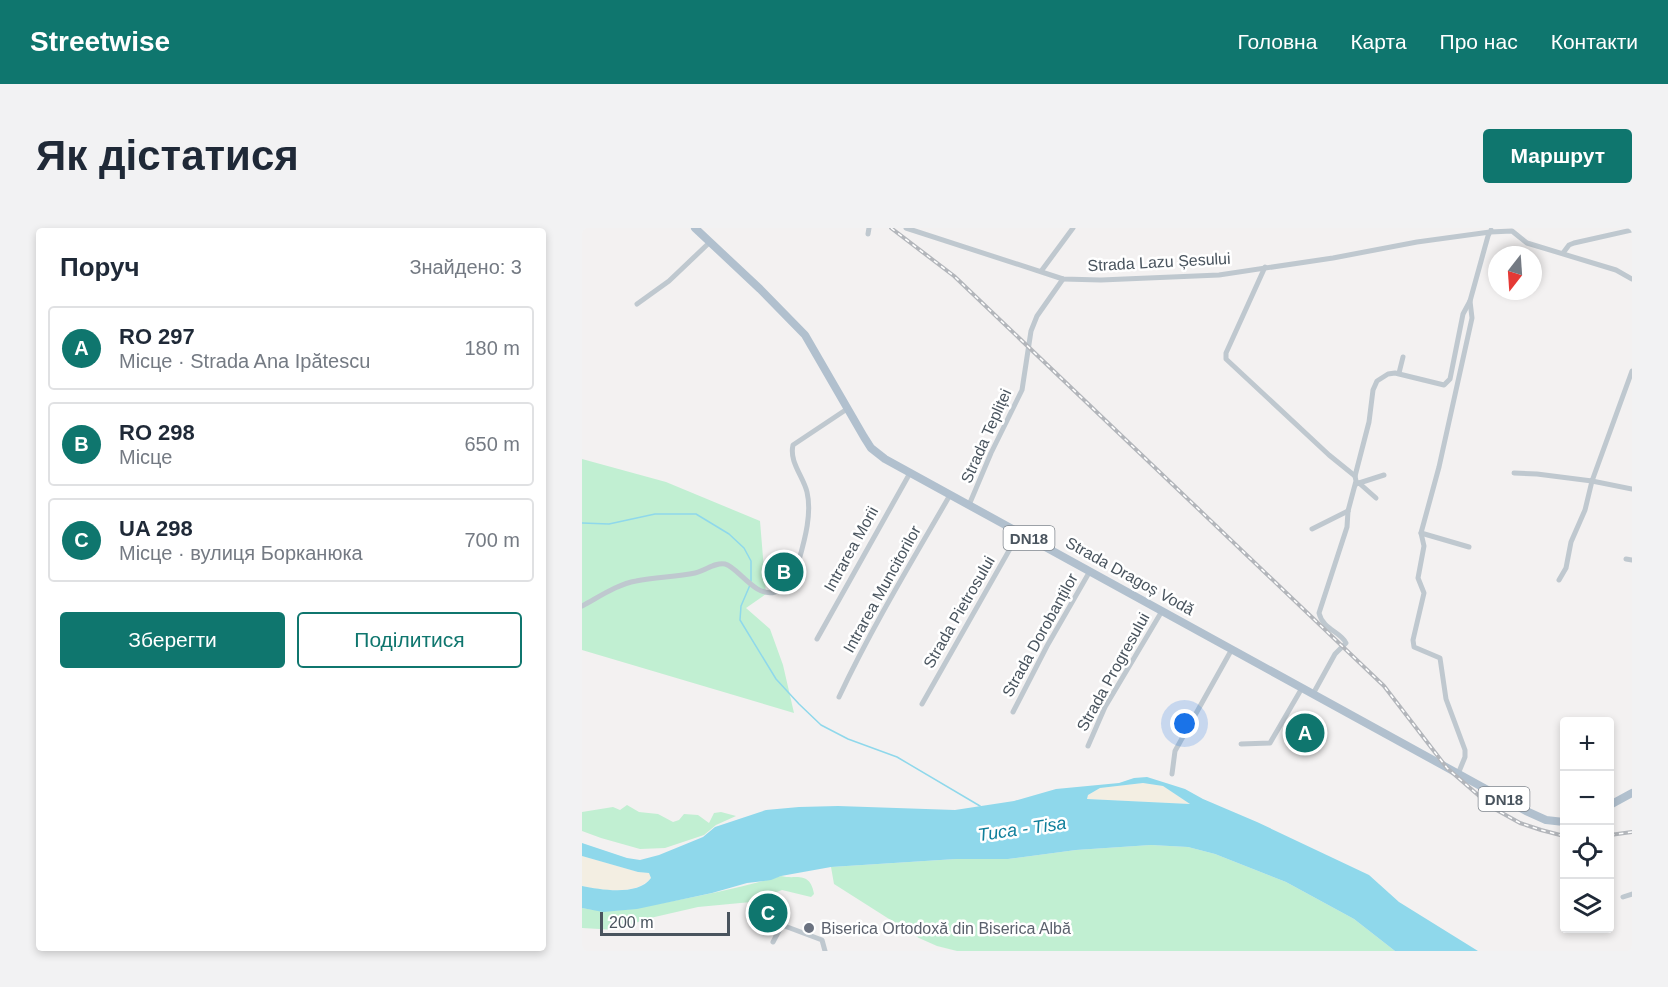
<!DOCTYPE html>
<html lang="uk">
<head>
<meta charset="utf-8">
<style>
	:root { --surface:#fff; --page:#f2f2f3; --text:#1f2937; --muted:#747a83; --line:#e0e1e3; --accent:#0f766e }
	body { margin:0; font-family:Arial,sans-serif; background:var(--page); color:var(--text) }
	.controls { position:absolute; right:18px; bottom:18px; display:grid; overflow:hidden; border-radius:6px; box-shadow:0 3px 9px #0003 }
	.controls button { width:54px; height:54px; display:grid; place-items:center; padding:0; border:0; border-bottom:2px solid var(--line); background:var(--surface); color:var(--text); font:30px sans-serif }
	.compass { position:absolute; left:906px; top:18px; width:54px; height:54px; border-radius:50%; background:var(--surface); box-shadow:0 3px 9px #0003; rotate:197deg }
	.scale { position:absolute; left:18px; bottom:15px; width:130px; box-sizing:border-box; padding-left:6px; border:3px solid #49545e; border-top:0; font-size:16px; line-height:21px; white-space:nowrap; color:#49545e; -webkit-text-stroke:4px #fff; paint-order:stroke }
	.you { position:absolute; left:603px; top:496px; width:21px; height:21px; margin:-15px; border:4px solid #fff; border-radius:50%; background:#1a73e8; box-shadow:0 0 0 9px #1a73e833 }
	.badge { display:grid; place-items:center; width:39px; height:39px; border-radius:50%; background:var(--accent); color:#fff; font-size:20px; font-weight:700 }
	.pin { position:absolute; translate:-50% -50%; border:3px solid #fff; box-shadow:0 2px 6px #0006 }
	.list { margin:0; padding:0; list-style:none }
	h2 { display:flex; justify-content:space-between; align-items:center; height:78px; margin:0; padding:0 24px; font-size:26px }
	h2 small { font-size:20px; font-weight:400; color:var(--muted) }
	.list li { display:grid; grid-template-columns:39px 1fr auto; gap:18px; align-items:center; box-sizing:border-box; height:84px; margin:0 12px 12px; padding:0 12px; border:2px solid var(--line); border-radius:6px }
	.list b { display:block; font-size:22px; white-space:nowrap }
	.list p { margin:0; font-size:20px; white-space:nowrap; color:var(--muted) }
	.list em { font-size:20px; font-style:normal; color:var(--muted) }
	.actions { display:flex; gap:12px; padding:18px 24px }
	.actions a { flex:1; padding:14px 0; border:2px solid var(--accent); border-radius:6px; text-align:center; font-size:21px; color:var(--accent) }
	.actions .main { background:var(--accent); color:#fff }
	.icon { flex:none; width:33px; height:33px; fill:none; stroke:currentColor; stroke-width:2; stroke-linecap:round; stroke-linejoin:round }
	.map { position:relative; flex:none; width:1050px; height:723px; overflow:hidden; border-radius:6px }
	header { display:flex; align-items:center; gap:36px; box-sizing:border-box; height:84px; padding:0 30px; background:var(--accent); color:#fff }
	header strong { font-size:28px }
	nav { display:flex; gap:33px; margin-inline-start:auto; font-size:21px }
	.intro { display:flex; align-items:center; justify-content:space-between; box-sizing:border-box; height:144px; padding:0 36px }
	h1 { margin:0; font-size:42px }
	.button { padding:15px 27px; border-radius:6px; background:var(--accent); color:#fff; font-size:21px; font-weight:700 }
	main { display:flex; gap:36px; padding:0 36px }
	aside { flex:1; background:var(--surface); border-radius:6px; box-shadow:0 3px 9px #0003 }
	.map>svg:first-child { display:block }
	.green { fill:#c1efd2 }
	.sand { fill:#f3eee2 }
	.water { fill:#8fd8eb; fill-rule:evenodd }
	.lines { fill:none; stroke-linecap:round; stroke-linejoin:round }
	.stream { stroke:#8fd8eb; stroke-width:1.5 }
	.minor { stroke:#bfc8cf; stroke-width:5 }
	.primary { stroke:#b1c0ce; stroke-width:8 }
	.rail-casing { stroke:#b3b6bb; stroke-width:4 }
	.rail { stroke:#fff; stroke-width:1.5; stroke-dasharray:4.5; stroke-linecap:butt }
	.worship-dot { fill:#6b7280; stroke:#fff; stroke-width:2 }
	.labels { text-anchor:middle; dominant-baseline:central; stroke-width:5; stroke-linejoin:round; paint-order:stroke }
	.shield { fill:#fff; stroke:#80878e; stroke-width:1.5 }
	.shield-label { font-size:15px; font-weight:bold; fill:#49545e }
	.street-label { font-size:16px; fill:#49545e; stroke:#fff }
	.worship-label { font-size:16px; fill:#5b616d; stroke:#fff; text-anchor:start }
	.water-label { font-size:18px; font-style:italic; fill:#0f7f9b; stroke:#fff }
</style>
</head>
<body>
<header>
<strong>Streetwise</strong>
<nav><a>Головна</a><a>Карта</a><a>Про нас</a><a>Контакти</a></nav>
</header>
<div class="intro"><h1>Як дістатися</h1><a class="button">Маршрут</a></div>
<main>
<aside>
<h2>Поруч<small>Знайдено: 3</small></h2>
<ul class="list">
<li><span class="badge">A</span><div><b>RO 297</b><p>Місце · Strada Ana Ipătescu</p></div><em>180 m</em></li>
<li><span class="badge">B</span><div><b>RO 298</b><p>Місце</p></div><em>650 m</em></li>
<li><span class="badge">C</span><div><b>UA 298</b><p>Місце · вулиця Борканюка</p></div><em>700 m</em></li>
</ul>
<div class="actions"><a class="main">Зберегти</a><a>Поділитися</a></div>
</aside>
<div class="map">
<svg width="1050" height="723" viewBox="0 0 1050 723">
	<rect width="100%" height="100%" fill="#f3f1f1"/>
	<!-- green -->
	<g class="green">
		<polygon points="0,231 84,254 178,293 184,366 164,380 188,401 201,437 212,485 0,422"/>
		<polygon points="45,577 57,584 76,586 91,594 97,592 102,586 116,587 127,595 132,585 139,584 154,588 134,597 122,607 83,620 58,621 19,610 0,603 0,584 31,579 38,582"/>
		<polygon points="569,617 606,619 633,626 704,654 772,691 813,723 375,723 355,718 337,710 252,656 249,639 374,631 426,631 494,622"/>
		<path d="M199,648C213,652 228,642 232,666L229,669L200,662L169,674L116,679L64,691L35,702L0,700V680C36,687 57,679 91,673C127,666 164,658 199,648Z"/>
	</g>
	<!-- sand -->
	<g class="sand">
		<polygon points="561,555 581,558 608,576 505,571 506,567 518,560"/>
		<path d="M0,628L56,644L68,645L69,650C55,667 20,663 0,658Z"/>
	</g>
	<!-- water -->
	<path class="water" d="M565,549L603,561L621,571L675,594L787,647L817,674L896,723H813L772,691L704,654L633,626L606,619L569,617L494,622L426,631H374L249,639L199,648L189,652L165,655L130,665L55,681L21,684L0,680V658C20,662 56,668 69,650L67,645L56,644L0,628V615L45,630L58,632L77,627L121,609L133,599L184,582L217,579L256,578L373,582L432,573L474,561L537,555L552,550ZM561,555L581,558L608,576L505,571L506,567L518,560Z"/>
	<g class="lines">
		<!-- stream -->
		<g class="stream">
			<polyline points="0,295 27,296 73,286 114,286 147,306 162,320 169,333 169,353"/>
			<polyline points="168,357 159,378 158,392 194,451 217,476 239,497 266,511 315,529 398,578"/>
		</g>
		<!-- minor -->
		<g class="minor">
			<polyline points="324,0 481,51 519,52 637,47 751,30 835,14 908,4 909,2"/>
			<polyline points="286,6 287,0"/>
			<polyline points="981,25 987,17 992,15 1050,2"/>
			<polyline points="683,39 644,125 644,131 747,227 773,248"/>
			<polyline points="460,42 491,0"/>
			<polyline points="55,76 87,53 128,14"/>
			<polyline points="817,145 821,129"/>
			<polyline points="932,245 955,246 1010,253 1050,143"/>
			<polyline points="777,255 794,270"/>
			<polyline points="774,256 802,247"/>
			<polyline points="387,277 409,225 440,162 449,103 455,88 481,51"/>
			<polyline points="730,301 766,283"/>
			<polyline points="839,305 887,319"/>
			<polyline points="1044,331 1050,332"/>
			<polyline points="977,352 984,340 989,314 1003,282 1010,253 1050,261"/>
			<path d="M0,378C17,369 36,356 54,353C74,349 94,349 113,345C123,343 133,334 143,336C156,339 173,370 193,364C206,360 215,343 217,332C223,311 230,285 225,264C221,248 207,234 211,217L265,181"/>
			<polyline points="235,411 328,245"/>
			<path d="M731,466L753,426L764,415C758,403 741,402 737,385L765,299L766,283L774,253L773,248L787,194L791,162L795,153L806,146L813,145L862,157L868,151L881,86L888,73"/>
			<path d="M257,469C290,399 330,333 368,267"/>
			<polyline points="340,476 437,305"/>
			<polyline points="431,484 465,418 508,343"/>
			<polyline points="659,516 688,515 720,460"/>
			<polyline points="506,518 523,479 580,383"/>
			<polyline points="590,546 593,523 650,421"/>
			<polyline points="876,546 883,529 883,522 864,471 858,430 832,419 831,412 842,365 836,350 842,318 839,305 857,239 890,90 888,73 906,8 908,4 930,3 945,15 1034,42 1050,51"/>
			<polyline points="1041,669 1050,666"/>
			<polyline points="180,683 200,697 240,712 243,723"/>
			<polyline points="191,714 200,697"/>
		</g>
		<!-- primary -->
		<g class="primary">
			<polyline points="113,0 178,61 223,107 282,209 289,220 303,231 944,583 964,592 982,594"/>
			<polyline points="1028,577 1050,565"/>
		</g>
		<defs>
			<g id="rail">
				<polyline points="309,0 372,48 802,458 865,540 911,580 938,595 959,602 982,608"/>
				<polyline points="1028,607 1050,604"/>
			</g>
		</defs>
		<!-- rail casing -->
		<use href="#rail" class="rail-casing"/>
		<!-- rail -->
		<use href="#rail" class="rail"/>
	</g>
	<!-- markers -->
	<circle class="worship-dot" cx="227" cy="700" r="6"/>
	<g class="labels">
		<!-- shield labels -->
		<g class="shield">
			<rect x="421.5" y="298" width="51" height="24" rx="4.5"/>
			<rect x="896.5" y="559" width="51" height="24" rx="4.5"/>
		</g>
		<g class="shield-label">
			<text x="447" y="310">DN18</text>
			<text x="922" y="571">DN18</text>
		</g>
		<!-- street labels -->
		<g class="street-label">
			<text transform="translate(577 34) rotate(-3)">Strada Lazu Șesului</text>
			<text transform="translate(404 208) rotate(-66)">Strada Tepliței</text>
			<text transform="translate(269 321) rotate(-61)">Intrarea Morii</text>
			<text transform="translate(548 348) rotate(29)">Strada Dragoș Vodă</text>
			<text transform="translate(300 361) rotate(-61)">Intrarea Muncitorilor</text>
			<text transform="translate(377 384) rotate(-60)">Strada Pietrosului</text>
			<text transform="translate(458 407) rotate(-61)">Strada Dorobanților</text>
			<text transform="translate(531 444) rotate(-61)">Strada Progresului</text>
		</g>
		<!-- worship labels -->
		<g class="worship-label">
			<text x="239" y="700">Biserica Ortodoxă din Biserica Albă</text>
		</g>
		<!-- water labels -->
		<g class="water-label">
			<text transform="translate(440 601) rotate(-8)">Тиса - Tisa</text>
		</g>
	</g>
</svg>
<div class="controls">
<button>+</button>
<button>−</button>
<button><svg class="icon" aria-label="locate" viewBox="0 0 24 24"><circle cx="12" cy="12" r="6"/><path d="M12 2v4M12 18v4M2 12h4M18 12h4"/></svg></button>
<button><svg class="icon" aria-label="layers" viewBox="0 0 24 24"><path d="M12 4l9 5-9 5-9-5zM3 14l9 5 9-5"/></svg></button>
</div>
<svg class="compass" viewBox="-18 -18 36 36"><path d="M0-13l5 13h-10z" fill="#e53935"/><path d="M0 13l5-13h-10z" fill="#747a83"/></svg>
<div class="scale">200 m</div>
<div class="you"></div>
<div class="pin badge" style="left:723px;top:505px">A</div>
<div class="pin badge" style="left:202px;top:344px">B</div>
<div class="pin badge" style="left:186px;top:685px">C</div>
</div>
</main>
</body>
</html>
